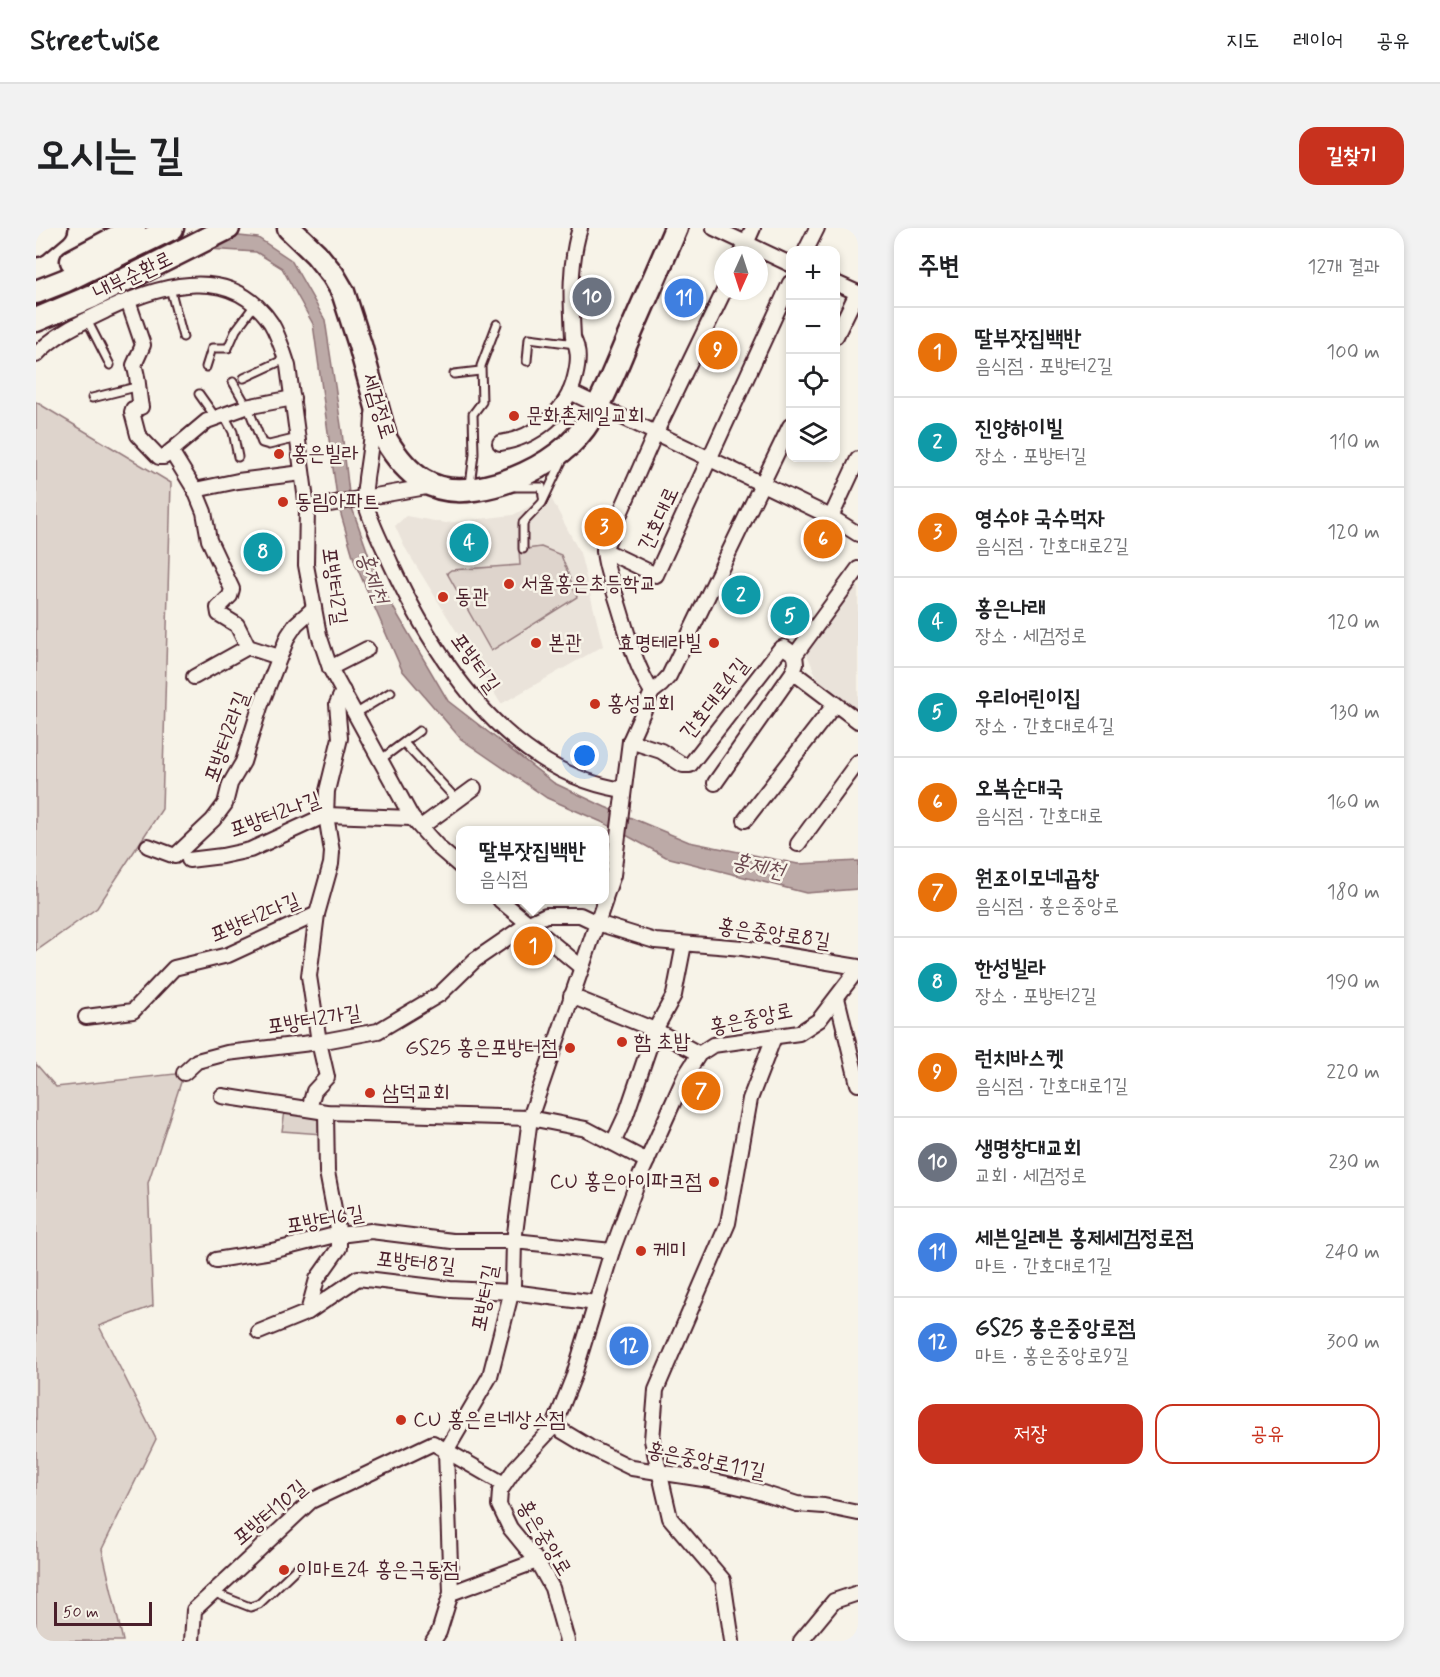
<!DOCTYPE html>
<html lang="ko">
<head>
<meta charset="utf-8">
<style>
	:root { --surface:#fff; --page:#f2f2f2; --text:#202124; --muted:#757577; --line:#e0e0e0; --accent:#c8321e }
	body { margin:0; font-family:Mynerve,"Poor Story",sans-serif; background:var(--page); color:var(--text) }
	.controls { position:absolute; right:18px; top:18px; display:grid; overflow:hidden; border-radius:12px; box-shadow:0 3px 9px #0003 }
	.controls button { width:54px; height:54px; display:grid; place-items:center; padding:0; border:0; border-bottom:2px solid var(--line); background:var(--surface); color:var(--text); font:30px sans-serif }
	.compass { position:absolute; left:678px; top:18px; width:54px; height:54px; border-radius:50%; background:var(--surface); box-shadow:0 3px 9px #0003; rotate:183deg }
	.scale { position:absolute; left:18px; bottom:15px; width:98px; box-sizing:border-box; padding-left:6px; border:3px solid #4a1f2b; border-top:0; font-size:16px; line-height:21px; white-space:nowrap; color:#4a1f2b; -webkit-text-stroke:4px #f7f3e8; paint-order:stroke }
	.you { position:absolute; left:549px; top:528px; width:21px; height:21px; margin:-15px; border:4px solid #fff; border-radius:50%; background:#1a73e8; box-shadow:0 0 0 9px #1a73e833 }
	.badge { display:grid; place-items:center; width:39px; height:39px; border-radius:50%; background:var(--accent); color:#fff; font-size:20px; font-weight:700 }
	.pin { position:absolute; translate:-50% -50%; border:3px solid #fff; box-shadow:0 2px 6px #0006 }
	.popup { position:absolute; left:420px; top:598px; width:153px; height:78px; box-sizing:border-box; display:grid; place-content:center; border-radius:12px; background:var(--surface); filter:drop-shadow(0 2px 4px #0005); font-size:20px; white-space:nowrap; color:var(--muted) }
	.popup b { font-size:22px; color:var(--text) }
	.popup::after { content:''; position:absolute; left:50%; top:100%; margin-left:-12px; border:12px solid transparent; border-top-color:var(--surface) }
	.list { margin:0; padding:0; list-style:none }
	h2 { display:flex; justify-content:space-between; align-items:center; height:78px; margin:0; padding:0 24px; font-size:26px }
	h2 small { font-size:20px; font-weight:400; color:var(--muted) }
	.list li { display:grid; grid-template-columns:39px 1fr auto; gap:18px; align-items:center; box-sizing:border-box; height:90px; padding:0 24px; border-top:2px solid var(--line) }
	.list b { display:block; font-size:22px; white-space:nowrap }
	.list p { margin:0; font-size:20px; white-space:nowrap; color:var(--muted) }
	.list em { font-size:20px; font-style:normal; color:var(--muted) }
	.actions { display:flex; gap:12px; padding:18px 24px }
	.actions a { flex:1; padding:14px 0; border:2px solid var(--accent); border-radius:18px; text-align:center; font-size:21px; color:var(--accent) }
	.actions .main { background:var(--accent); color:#fff }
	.icon { flex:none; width:33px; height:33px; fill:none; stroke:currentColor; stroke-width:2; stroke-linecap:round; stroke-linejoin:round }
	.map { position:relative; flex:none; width:822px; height:1413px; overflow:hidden; border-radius:18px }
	header { display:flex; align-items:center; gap:36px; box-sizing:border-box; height:84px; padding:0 30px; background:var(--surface); border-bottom:2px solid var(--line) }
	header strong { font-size:28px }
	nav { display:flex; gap:33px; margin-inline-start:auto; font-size:21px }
	.intro { display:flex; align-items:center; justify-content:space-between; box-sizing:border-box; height:144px; padding:0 36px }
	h1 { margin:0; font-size:42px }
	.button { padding:15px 27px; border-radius:18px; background:var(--accent); color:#fff; font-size:21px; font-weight:700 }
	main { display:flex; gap:36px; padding:0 36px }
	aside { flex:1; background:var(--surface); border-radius:18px; box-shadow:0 3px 9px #0003 }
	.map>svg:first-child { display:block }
	.built { fill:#eae3da }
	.green { fill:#ded4cc; stroke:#947a7c; stroke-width:1.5 }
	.water { fill:#bcaaa7; stroke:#8e7275; stroke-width:1.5 }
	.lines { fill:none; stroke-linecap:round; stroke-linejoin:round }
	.river { stroke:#bcaaa7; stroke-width:24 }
	.service-casing { stroke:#4a1f2b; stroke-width:11 }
	.minor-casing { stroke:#4a1f2b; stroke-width:18 }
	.primary-casing { stroke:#4a1f2b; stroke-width:27 }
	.trunk-casing { stroke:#4a1f2b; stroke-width:27 }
	.service { stroke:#f7f3e8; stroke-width:7 }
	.minor { stroke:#f7f3e8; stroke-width:14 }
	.primary { stroke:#f7f3e8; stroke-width:22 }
	.trunk { stroke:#f7f3e8; stroke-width:22 }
	.poi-dot { fill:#c8321e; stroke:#f7f3e8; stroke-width:2 }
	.labels { text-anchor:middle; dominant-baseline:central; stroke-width:5; stroke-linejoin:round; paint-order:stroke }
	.street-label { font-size:21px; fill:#4a1f2b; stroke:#f7f3e8 }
	.poi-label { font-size:21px; fill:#4a1f2b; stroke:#f7f3e8; text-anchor:start }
	.water-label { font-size:22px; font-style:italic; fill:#6c4950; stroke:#f7f3e8 }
</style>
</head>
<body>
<header>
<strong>Streetwise</strong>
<nav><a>지도</a><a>레이어</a><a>공유</a></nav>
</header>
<div class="intro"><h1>오시는 길</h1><a class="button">길찾기</a></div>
<main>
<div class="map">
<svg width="822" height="1413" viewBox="0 0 822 1413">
	<rect width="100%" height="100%" fill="#f7f3e8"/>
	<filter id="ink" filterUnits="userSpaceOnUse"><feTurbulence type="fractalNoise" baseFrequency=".0167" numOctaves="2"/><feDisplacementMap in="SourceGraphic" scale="12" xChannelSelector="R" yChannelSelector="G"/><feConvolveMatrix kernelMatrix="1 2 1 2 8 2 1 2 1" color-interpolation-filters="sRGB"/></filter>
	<g filter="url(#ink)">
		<!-- built -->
		<g class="built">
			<polygon points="514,268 544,325 567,418 465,476 368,318 359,298 370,288 410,295 477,287 496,277 504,270"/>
			<polygon points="822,351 822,488 785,459 769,422"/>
		</g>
		<!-- green -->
		<g class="green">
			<polygon points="0,174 135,255 126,581 61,680 0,723"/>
			<polygon points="505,319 525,327 541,369 455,423 411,345 415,342 484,337 483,322"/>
			<polygon points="0,836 20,859 148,845 112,955 117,1078 63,1098 120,1211 66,1321 87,1413 0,1413"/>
			<polygon points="249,883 285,888 286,906 246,903"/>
		</g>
		<!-- water -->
		<polygon class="water" points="175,5 222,10 255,32 289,92 306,204 314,274 334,331 354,374 412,473 518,555 569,579 653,614 762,636 822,633 822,661 770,665 630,629 568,595 511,570 425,511 366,442 319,335 302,276 277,96 246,40 220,24 172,21 0,95 0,78 63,45"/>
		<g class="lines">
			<!-- river -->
			<polyline class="river" points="0,78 38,58"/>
			<defs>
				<g id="service">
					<polyline points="134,60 147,109"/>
					<polyline points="51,92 74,137"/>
					<polyline points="491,133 493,110 539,116"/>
					<polyline points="170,139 176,120 192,120 200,102 218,78"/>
					<polyline points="418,146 444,143"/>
					<polyline points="208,150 249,131"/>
					<polyline points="197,154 213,182 226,215 233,217 262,210"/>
					<polyline points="163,166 180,190"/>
					<polyline points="56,170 100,159"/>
					<polyline points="188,187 197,204 202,229"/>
					<polyline points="434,257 438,226 437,186 446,174 445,138 461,96"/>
					<polyline points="480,259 506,259 507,269"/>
					<polyline points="487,321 487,295 506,275 526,233"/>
					<polyline points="319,486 355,464"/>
					<polyline points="368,515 421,572"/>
					<polyline points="344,532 383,503"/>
					<polyline points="176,1364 214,1379 223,1376 265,1336"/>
				</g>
				<g id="minor">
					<polyline points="678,0 754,36"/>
					<polyline points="770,22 781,0"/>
					<polyline points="705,27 717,0"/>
					<polyline points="800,55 822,65"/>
					<path d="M92,73L107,117L98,137C103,150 102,165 105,179L97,181L96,184L102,207L123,229H128L171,193L210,179L257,170"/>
					<polyline points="800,108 821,65"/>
					<path d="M0,127C20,105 47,94 73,81C126,56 196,36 235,95C243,108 247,123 252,138L271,280L270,337L283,407L294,440L376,590L403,620L425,639"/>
					<polyline points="534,164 795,289 822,306"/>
					<path d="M337,186C337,207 333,229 330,250C330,257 327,266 329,273C334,294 346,316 355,336C400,433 472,544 587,562"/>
					<path d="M464,215C498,210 531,184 539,149C541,141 543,130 541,122C541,117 538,114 537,109C535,72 533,36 544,0"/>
					<polyline points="135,223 159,262 168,284 173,312 196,361 194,368 182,380 183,386 201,397 212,419 243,429"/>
					<polyline points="159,262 202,253 266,245"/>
					<polyline points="271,280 396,258"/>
					<polyline points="795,289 822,231"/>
					<polyline points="568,322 620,347 754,55"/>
					<polyline points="822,341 759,427 760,436 757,444 822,493"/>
					<polyline points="294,440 331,421"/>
					<polyline points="158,449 212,419"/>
					<path d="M616,464C598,436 591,403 581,372C576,356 569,339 568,322L619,206L688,63"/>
					<polyline points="594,513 625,523 647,537 654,537 744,421 748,419 759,427"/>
					<polyline points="679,555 757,444"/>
					<polyline points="709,592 799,476"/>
					<polyline points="385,599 438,560"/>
					<polyline points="762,616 822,534"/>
					<polyline points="112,618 139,628 177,592 189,576 194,556 207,534 224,479 252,408 260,396 278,380"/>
					<polyline points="153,632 186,628 214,622 290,587 376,590"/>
					<polyline points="569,670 577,647 594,513 616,464 625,457 633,448 754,198"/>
					<polyline points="464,672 545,739"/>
					<polyline points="535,768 619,802 663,826"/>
					<polyline points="801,770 822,856"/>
					<polyline points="50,789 97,783 138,740 192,727 281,686"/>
					<polyline points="148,845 161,833 191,825 283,814 342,803 404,766 439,732 493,695 510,687 544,687 561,695 619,713 707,720 822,739"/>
					<polyline points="186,868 290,884 494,890 550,901 611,933"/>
					<polyline points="273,881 278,863 291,849 283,814 273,748 281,686 295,636 296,624 290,587 291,563 304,510 301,476 307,463"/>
					<polyline points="577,915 590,887 619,802 638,767 648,716"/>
					<polyline points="180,1032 236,1023 295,1008 335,1003 416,1013 478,1013 576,1023"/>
					<polyline points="272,1084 281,1051 303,1020 303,1007 291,944 290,884"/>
					<polyline points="223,1104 272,1084 322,1050 414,1061 476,1064 560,1075"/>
					<polyline points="518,1198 553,1219 596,1240 674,1252 717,1262 761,1276 788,1278 822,1285"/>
					<polyline points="415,1365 501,1333"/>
					<polyline points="156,1413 158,1382 275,1273 397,1215 468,1256"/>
					<polyline points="397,1413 403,1404 415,1365 410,1223 454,1148 477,1058 478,1013 494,890 569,672"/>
					<polyline points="531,1413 516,1360 501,1333 474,1300 463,1277 464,1263 480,1239 518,1198 537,1150 576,1023 601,955 649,848 663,826 677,817 763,805 783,792 822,741"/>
					<polyline points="696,1413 687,1352 634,1290 616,1212 620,1162 692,995 714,871 738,809"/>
					<polyline points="765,1413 798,1373 822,1365"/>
				</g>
				<g id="primary">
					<path d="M253,0L280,26L297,47L307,64L324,117L350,212C371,247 396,268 439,261C473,256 507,240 533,217C561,191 576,148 591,113C607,76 624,38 640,0"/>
					<polyline points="0,17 20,0"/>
				</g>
				<g id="trunk">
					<polyline points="36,33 98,0"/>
					<polyline points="0,64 28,53 136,0"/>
					<polyline points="0,92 57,68 192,0"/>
				</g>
			</defs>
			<!-- service casing -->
			<use href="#service" class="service-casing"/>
			<!-- minor casing -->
			<use href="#minor" class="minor-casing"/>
			<!-- primary casing -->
			<use href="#primary" class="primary-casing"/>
			<!-- trunk casing -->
			<use href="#trunk" class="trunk-casing"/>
			<!-- service -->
			<use href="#service" class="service"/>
			<!-- minor -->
			<use href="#minor" class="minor"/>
			<!-- primary -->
			<use href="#primary" class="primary"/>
			<!-- trunk -->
			<use href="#trunk" class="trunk"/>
		</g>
	</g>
	<!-- markers -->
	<g class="poi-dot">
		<circle cx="478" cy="188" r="6"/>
		<circle cx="243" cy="226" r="6"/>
		<circle cx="247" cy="274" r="6"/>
		<circle cx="473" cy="356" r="6"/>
		<circle cx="407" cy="369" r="6"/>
		<circle cx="500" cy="415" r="6"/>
		<circle cx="678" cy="415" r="6"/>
		<circle cx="559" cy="476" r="6"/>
		<circle cx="586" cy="814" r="6"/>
		<circle cx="534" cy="820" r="6"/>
		<circle cx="334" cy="865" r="6"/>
		<circle cx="678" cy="954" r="6"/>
		<circle cx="605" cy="1023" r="6"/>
		<circle cx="365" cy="1192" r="6"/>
		<circle cx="248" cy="1342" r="6"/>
	</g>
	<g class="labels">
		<!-- street labels -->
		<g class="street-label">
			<text transform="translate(97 48) rotate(-26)">내부순환로</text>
			<text transform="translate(342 178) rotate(73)">세검정로</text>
			<text transform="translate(623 291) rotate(-65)">간호대로</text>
			<text transform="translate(298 358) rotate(82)">포방터2길</text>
			<text transform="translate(439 435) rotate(54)">포방터길</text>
			<text transform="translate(679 471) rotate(-52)">간호대로4길</text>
			<text transform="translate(191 509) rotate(-70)">포방터2라길</text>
			<text transform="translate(239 587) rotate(-20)">포방터2나길</text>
			<text transform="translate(219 690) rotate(-23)">포방터2다길</text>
			<text transform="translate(738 706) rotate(8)">홍은중앙로8길</text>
			<text transform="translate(715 791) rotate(-12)">홍은중앙로</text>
			<text transform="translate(278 792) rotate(-9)">포방터2가길</text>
			<text transform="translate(289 992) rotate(-10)">포방터6길</text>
			<text transform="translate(380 1035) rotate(6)">포방터8길</text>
			<text transform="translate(449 1070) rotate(-79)">포방터길</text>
			<text transform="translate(670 1233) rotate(11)">홍은중앙로11길</text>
			<text transform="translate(234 1285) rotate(-40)">포방터10길</text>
			<text transform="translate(508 1310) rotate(59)">홍은중앙로</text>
		</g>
		<!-- poi labels -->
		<g class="poi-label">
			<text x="490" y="188">문화촌제일교회</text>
			<text x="255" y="226">홍은빌라</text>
			<text x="259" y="274">동림아파트</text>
			<text x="485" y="356">서울홍은초등학교</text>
			<text x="419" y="369">동관</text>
			<text x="512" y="415">본관</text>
			<text x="666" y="415" text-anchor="end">효명테라빌</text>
			<text x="571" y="476">홍성교회</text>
			<text x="598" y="814">함 초밥</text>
			<text x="522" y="820" text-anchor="end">GS25 홍은포방터점</text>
			<text x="346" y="865">삼덕교회</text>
			<text x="666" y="954" text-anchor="end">CU 홍은아이파크점</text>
			<text x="617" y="1023">케미</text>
			<text x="377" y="1192">CU 홍은르네상스점</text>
			<text x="260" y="1342">이마트24 홍은극동점</text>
		</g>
		<!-- water labels -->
		<g class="water-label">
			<text transform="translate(336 350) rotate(70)">홍제천</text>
			<text transform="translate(722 639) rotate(12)">홍제천</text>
		</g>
	</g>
</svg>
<div class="controls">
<button>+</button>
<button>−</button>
<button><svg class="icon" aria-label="locate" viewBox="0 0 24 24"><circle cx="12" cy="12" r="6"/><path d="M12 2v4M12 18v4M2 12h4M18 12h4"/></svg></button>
<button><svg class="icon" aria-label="layers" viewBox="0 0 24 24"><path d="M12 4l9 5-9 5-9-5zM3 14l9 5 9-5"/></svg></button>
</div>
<svg class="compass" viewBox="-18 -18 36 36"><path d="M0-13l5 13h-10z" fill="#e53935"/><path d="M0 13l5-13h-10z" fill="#757577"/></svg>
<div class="scale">50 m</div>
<div class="you"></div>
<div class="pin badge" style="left:497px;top:718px;background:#e8710a">1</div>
<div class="popup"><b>딸부잣집백반</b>음식점</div>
<div class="pin badge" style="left:705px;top:367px;background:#0f9aa8">2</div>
<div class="pin badge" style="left:568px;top:299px;background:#e8710a">3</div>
<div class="pin badge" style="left:433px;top:315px;background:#0f9aa8">4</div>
<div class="pin badge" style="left:754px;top:388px;background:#0f9aa8">5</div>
<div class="pin badge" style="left:787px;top:311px;background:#e8710a">6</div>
<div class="pin badge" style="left:665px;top:863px;background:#e8710a">7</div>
<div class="pin badge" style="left:227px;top:324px;background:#0f9aa8">8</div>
<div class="pin badge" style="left:682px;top:122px;background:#e8710a">9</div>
<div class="pin badge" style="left:556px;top:69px;background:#6b7280">10</div>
<div class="pin badge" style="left:648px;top:70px;background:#3f7fe0">11</div>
<div class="pin badge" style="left:593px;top:1118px;background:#3f7fe0">12</div>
</div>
<aside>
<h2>주변<small>12개 결과</small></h2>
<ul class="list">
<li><span class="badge" style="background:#e8710a">1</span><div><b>딸부잣집백반</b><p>음식점 · 포방터2길</p></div><em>100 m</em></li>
<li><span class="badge" style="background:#0f9aa8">2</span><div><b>진양하이빌</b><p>장소 · 포방터길</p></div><em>110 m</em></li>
<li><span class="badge" style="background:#e8710a">3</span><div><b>영수야 국수먹자</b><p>음식점 · 간호대로2길</p></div><em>120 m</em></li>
<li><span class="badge" style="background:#0f9aa8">4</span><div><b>홍은나래</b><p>장소 · 세검정로</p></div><em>120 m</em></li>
<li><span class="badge" style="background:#0f9aa8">5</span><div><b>우리어린이집</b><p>장소 · 간호대로4길</p></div><em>130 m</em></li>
<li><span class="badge" style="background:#e8710a">6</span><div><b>오복순대국</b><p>음식점 · 간호대로</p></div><em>160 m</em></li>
<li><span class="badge" style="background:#e8710a">7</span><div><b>원조이모네곱창</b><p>음식점 · 홍은중앙로</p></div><em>180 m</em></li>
<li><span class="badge" style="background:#0f9aa8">8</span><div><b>한성빌라</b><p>장소 · 포방터2길</p></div><em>190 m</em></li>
<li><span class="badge" style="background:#e8710a">9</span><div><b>런치바스켓</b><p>음식점 · 간호대로1길</p></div><em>220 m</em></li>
<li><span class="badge" style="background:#6b7280">10</span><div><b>생명창대교회</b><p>교회 · 세검정로</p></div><em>230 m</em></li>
<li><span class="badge" style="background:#3f7fe0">11</span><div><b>세븐일레븐 홍제세검정로점</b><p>마트 · 간호대로1길</p></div><em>240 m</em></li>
<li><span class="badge" style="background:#3f7fe0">12</span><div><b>GS25 홍은중앙로점</b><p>마트 · 홍은중앙로9길</p></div><em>300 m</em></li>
</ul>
<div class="actions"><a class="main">저장</a><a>공유</a></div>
</aside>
</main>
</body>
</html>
